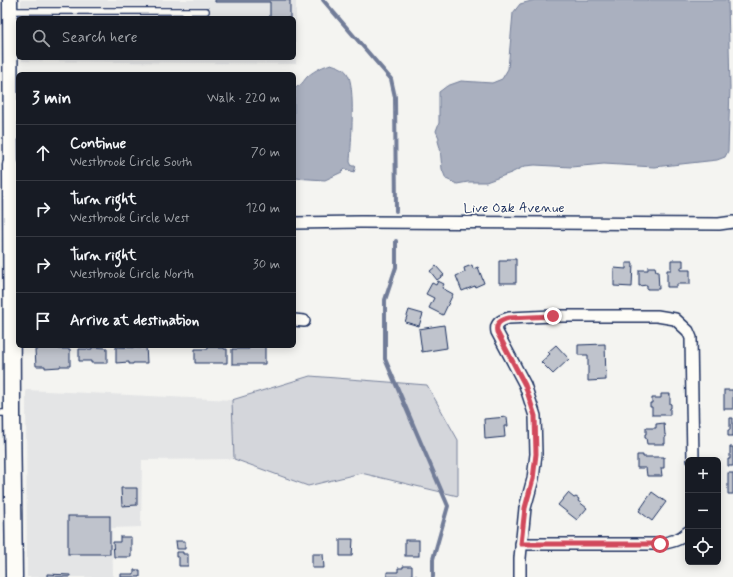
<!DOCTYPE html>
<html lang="en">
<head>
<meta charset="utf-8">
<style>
	:root { --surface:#171b24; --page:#242831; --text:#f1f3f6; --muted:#9ea1a6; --line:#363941 }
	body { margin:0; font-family:Mynerve,sans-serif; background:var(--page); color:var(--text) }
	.controls { position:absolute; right:12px; bottom:12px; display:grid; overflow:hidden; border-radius:6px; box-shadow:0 2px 10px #0003 }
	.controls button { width:36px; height:36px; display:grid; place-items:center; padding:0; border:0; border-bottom:1px solid var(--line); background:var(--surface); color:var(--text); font:20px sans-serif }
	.stop { position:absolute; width:12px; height:12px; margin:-9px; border:3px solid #d1495b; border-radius:50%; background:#fff }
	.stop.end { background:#d1495b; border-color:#fff; box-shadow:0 1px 4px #0008 }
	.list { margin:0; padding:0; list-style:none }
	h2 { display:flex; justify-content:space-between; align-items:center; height:52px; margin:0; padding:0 16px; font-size:17px }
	h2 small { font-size:13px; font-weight:400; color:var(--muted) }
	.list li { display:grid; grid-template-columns:26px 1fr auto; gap:12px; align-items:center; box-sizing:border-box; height:56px; padding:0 16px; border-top:1px solid var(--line) }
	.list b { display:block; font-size:15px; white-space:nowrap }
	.list p { margin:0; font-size:13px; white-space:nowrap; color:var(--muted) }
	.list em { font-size:13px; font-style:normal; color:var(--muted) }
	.icon { flex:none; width:22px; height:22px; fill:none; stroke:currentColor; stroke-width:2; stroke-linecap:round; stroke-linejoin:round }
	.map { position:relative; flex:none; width:733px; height:577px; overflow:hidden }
	.search { position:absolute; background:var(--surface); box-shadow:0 2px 10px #0003; left:16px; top:16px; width:280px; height:44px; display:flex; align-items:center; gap:10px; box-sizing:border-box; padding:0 14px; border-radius:6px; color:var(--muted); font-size:15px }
	.panel { position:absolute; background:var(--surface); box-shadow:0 2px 10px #0003; left:16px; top:72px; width:280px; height:276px; border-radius:6px }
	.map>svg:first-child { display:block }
	.built { fill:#e4e5e6 }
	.green { fill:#d4d6db; stroke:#78829c }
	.water { fill:#aab0bf; stroke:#717c98 }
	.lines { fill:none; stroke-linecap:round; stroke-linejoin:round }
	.stream { stroke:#717c98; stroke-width:4 }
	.building { fill:#bfc3cc; stroke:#1b2f5e }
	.service-casing { stroke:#1b2f5e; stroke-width:8 }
	.minor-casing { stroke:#1b2f5e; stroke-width:14 }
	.tertiary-casing { stroke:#1b2f5e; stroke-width:17 }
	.secondary-casing { stroke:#1b2f5e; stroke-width:19 }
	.service { stroke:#fdfcf7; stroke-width:5.5 }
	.minor { stroke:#fdfcf7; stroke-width:11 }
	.tertiary { stroke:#fdfcf7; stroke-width:14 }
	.secondary { stroke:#fdfcf7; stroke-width:16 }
	.route { stroke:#d1495b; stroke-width:5 }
	.labels { text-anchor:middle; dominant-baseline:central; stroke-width:3; stroke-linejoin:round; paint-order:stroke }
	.street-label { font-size:14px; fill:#1b2f5e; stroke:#fdfcf7 }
</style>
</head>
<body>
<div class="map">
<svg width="733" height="577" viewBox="0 0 733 577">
	<rect width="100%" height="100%" fill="#f4f4f1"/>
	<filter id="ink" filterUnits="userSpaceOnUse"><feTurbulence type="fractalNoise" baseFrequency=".025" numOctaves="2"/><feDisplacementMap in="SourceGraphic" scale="8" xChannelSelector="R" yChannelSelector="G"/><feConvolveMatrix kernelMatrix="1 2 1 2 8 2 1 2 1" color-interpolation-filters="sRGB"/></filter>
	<g filter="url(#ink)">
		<!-- built -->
		<g class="built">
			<polygon points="21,0 296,0 296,64 22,61 22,58 294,58 294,18 21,18"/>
			<polygon points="26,390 232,400 234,459 142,460 141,527 112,528 113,577 27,577"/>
		</g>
		<!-- green -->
		<polygon class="green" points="310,376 427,385 458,440 458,496 361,473 308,486 234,459 232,400"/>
		<!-- water -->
		<g class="water">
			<polygon points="535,0 728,0 730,88 728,151 725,157 717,160 654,167 604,164 571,167 535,165 525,166 511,173 486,182 468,182 457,184 446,179 442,169 440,148 438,141 439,138 436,131 439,123 439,92 447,86 461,81 492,83 502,79 508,69 513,13 520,4"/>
			<path d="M331,64C337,66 344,68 347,73C356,85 351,145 350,162L352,166H356L354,172L345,169L342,172L325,180L294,178V88C303,85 302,82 308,76C315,70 324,66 331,64Z"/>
		</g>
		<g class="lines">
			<!-- stream -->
			<g class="stream">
				<polyline points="323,0 391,79 395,97 396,211"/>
				<polyline points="396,241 396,267 385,300 385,359 448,506 433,559 433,577"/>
			</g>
		</g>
		<!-- building -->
		<g class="building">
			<polygon points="215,0 290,0 290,18 270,18 270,2 215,2"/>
			<polygon points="507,259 516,259 516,283 499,283 499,261 507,261"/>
			<polygon points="671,260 683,260 683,267 681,267 681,270 690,270 690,284 677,284 677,287 667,287 667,270 671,270"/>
			<polygon points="626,263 633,263 632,287 614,286 614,268 626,269"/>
			<polygon points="472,265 473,269 478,267 484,283 475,287 475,286 462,291 456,276 465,272 464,268"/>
			<polygon points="436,266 444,275 437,280 430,271"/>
			<polygon points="648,267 655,267 656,271 658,271 659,289 647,289 647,285 639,286 639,270 648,270"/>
			<polygon points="438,281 444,284 442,288 453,294 443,315 429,308 434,298 426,294 432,283 436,285"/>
			<polygon points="409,310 423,314 419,326 405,322"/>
			<polygon points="444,325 447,348 422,352 419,329"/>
			<polygon points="605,344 606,380 588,381 588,355 578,355 578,345"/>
			<polygon points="556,345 569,359 553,374 541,362 550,354 548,352"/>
			<polygon points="59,346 59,349 70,349 70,366 60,366 60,367 45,368 45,366 36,366 35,350 38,350 38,347"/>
			<polygon points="141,346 146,346 147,363 133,363 133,364 129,364 129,362 116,363 116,347 141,348"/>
			<polygon points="249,346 265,346 265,364 232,364 232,349 249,349"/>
			<polygon points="92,347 107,348 107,363 91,363 91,361 79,361 79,349 92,349"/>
			<polygon points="208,347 219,347 219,348 224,348 224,349 227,349 227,363 195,363 195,349 208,349"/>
			<rect x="724" y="390" width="9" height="19"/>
			<polygon points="661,394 670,394 670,404 671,404 671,408 670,408 670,415 652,415 652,407 650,407 650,403 652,403 652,398 661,398"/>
			<polygon points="507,417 508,426 504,426 505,437 485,439 484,419"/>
			<polygon points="730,418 733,418 733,436 728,436 728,430 730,430"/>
			<polygon points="664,423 665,435 666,435 666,437 665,437 665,444 647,444 646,438 645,438 645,434 646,434 646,428 656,428 656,424"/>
			<polygon points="730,447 733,447 733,466 728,466 728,459 730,459"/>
			<polygon points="637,455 643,455 643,457 664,457 664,468 661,468 662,476 647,476 646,468 637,468"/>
			<rect x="728" y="473" width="5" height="21"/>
			<polygon points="121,488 137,488 137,505 122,506"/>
			<polygon points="652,492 666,502 652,521 639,511"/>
			<polygon points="568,493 574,498 576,497 579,499 578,501 587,508 577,520 558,505"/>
			<rect x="68" y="516" width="42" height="38"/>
			<polygon points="120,537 131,537 131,557 114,557 113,542 120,542"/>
			<polygon points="340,539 353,539 352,556 340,556"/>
			<rect x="405" y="540" width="14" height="16"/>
			<polygon points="176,541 185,541 185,549 177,549"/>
			<polygon points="176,552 183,552 183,554 188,554 188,566 179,566 179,557 176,557"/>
			<polygon points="312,554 323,554 324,568 312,568"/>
			<polygon points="403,566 412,566 412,576 417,576 417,577 387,577 387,572 398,572 398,568 403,568"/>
			<polygon points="134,570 140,570 140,577 121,577 121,574 134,574"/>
			<polygon points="47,574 70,575 70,577 47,577"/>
		</g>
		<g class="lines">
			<defs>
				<g id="service">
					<polyline points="10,11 206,11"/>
					<polyline points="0,413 12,413"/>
				</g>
				<g id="minor">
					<polyline points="294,223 360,222 719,224 733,222"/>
					<polyline points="294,320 304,321"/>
					<path d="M521,544H660C671,542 680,540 688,532"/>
					<path d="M520,577V558L525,508L533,479L536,454L535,416L525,385L497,332C495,323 501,320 509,318L553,316H657L675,319L688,331L691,338L693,460"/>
				</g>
				<polyline id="tertiary" points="10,0 11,165"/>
				<polyline id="secondary" points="11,165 12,413 14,577"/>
			</defs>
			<!-- service casing -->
			<use href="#service" class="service-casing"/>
			<!-- minor casing -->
			<use href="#minor" class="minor-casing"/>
			<!-- tertiary casing -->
			<use href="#tertiary" class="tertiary-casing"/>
			<!-- secondary casing -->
			<use href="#secondary" class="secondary-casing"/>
			<!-- service -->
			<use href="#service" class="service"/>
			<!-- minor -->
			<use href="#minor" class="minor"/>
			<!-- tertiary -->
			<use href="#tertiary" class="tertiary"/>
			<!-- secondary -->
			<use href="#secondary" class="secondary"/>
		</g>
	</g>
	<g class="lines" filter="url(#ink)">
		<!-- route -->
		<path class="route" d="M553,316L509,318C501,320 495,323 497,332L525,385L535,416L536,454L533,479L525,508L521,544H660"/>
	</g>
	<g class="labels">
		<!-- street labels -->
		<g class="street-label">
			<text x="514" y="208">Live Oak Avenue</text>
		</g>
	</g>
</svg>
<div class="controls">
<button>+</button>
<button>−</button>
<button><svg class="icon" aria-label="locate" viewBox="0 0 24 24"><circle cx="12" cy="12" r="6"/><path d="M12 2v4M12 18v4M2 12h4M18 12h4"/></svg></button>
</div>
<div class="stop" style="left:660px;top:544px"></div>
<div class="stop end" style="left:553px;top:316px"></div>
<div class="search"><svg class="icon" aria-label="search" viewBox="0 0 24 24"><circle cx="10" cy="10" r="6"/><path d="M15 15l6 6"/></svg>Search here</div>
<section class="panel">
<h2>3 min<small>Walk · 220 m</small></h2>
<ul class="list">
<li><svg class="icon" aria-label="ahead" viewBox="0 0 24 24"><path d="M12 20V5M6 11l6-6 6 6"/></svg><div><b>Continue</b><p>Westbrook Circle South</p></div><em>70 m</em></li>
<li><svg class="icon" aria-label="right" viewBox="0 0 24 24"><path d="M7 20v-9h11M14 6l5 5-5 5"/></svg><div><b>Turn right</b><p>Westbrook Circle West</p></div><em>120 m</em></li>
<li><svg class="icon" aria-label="right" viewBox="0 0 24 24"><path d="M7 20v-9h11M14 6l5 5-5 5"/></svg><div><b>Turn right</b><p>Westbrook Circle North</p></div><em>30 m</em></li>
<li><svg class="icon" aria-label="arrive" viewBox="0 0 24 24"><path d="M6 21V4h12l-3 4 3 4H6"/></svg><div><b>Arrive at destination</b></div></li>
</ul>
</section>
</div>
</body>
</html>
